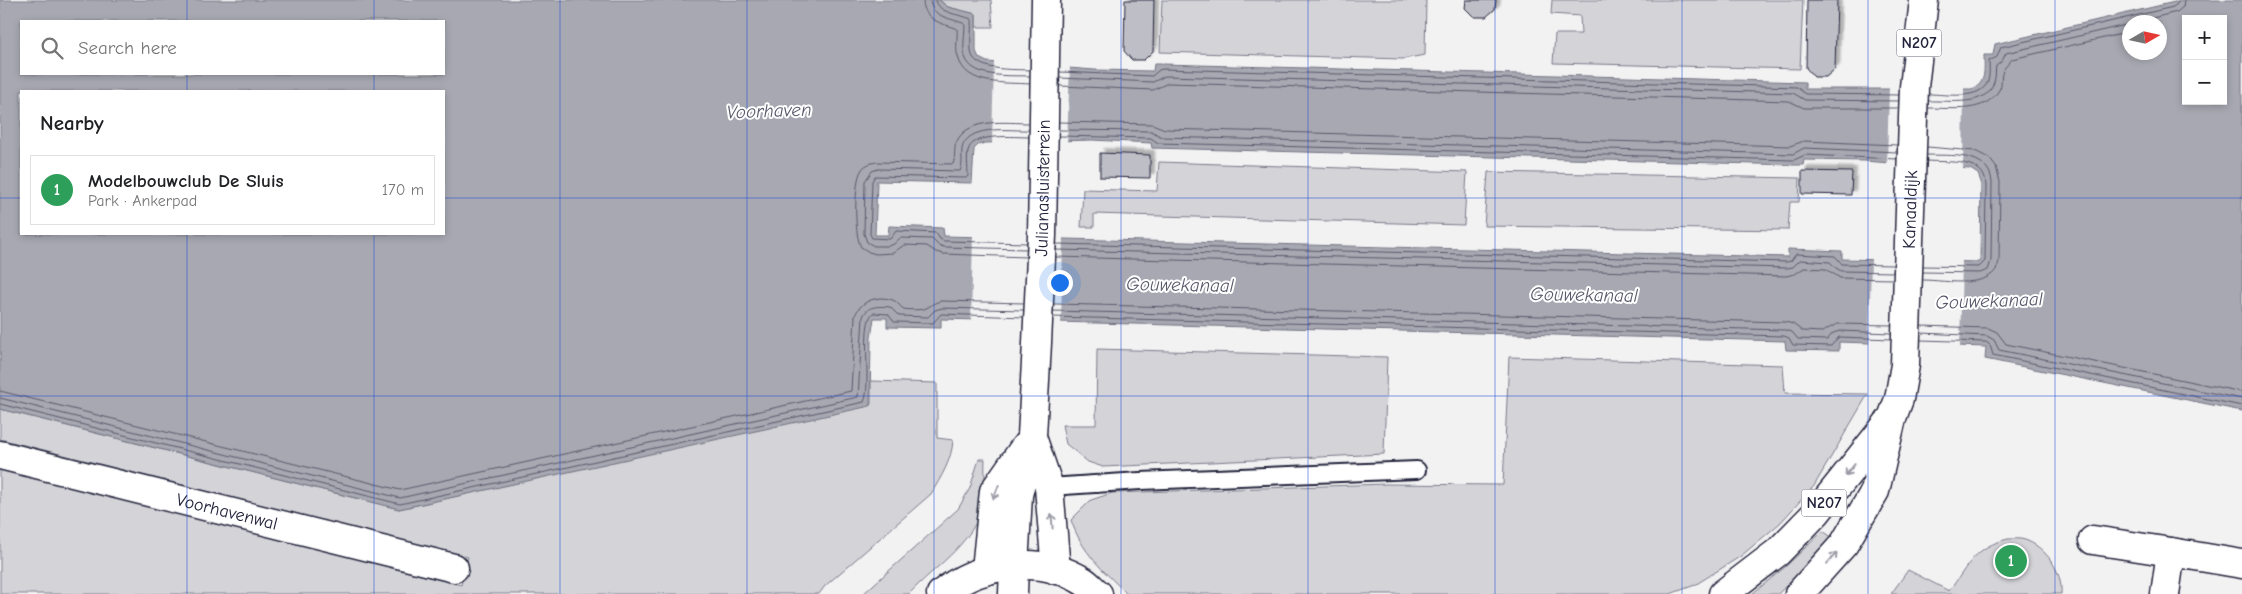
<!DOCTYPE html>
<html lang="en">
<head>
<meta charset="utf-8">
<style>
	:root { --surface:#fff; --page:#f6f6f6; --text:#202124; --muted:#757577; --line:#e0e0e0; --accent:#2563eb }
	body { margin:0; font-family:"Comic Neue",sans-serif; background:var(--page); color:var(--text) }
	.controls { position:absolute; right:15px; top:15px; display:grid; overflow:hidden; border-radius:0px; box-shadow:0 2px 8px #0003 }
	.controls button { width:45px; height:45px; display:grid; place-items:center; padding:0; border:0; border-bottom:1px solid var(--line); background:var(--surface); color:var(--text); font:25px sans-serif }
	.compass { position:absolute; left:2122px; top:15px; width:45px; height:45px; border-radius:50%; background:var(--surface); box-shadow:0 2px 8px #0003; rotate:81deg }
	.you { position:absolute; left:1059px; top:282px; width:18px; height:18px; margin:-12px; border:4px solid #fff; border-radius:50%; background:#1a73e8; box-shadow:0 0 0 8px #1a73e833 }
	.badge { display:grid; place-items:center; width:32px; height:32px; border-radius:50%; background:var(--accent); color:#fff; font-size:16px; font-weight:700 }
	.pin { position:absolute; translate:-50% -50%; border:2px solid #fff; box-shadow:0 1px 5px #0006 }
	.list { margin:0; padding:0; list-style:none }
	h2 { display:flex; justify-content:space-between; align-items:center; height:65px; margin:0; padding:0 20px; font-size:21px }
	h2 small { font-size:16px; font-weight:400; color:var(--muted) }
	.list li { display:grid; grid-template-columns:32px 1fr auto; gap:15px; align-items:center; box-sizing:border-box; height:70px; margin:0 10px 10px; padding:0 10px; border:1px solid var(--line); border-radius:0px }
	.list b { display:block; font-size:19px; white-space:nowrap }
	.list p { margin:0; font-size:16px; white-space:nowrap; color:var(--muted) }
	.list em { font-size:16px; font-style:normal; color:var(--muted) }
	.icon { flex:none; width:28px; height:28px; fill:none; stroke:currentColor; stroke-width:2; stroke-linecap:round; stroke-linejoin:round }
	.map { position:relative; flex:none; width:2242px; height:594px; overflow:hidden }
	.search { position:absolute; background:var(--surface); box-shadow:0 2px 8px #0003; left:20px; top:20px; width:425px; height:55px; display:flex; align-items:center; gap:12px; box-sizing:border-box; padding:0 18px; border-radius:0px; color:var(--muted); font-size:19px }
	.panel { position:absolute; background:var(--surface); box-shadow:0 2px 8px #0003; left:20px; top:90px; width:425px; height:145px; border-radius:0px }
	.map>svg:first-child { display:block }
	.green { fill:#d3d3d8; stroke:#7a7a8a }
	.water { fill:#a8a8b2; stroke:#727282; fill-rule:evenodd }
	.pier { fill:#f2f2f3 }
	.lines { fill:none; stroke-linecap:round; stroke-linejoin:round }
	.shore { stroke:#58586b; stroke-width:1 }
	.building { fill:#bebec6; stroke:#22223b; filter:url(#shadow) }
	.lane-casing { stroke:#22223b; stroke-width:20 }
	.street-casing { stroke:#22223b; stroke-width:31 }
	.secondary-casing { stroke:#22223b; stroke-width:31 }
	.primary-casing { stroke:#22223b; stroke-width:31 }
	.lane { stroke:#fff; stroke-width:16 }
	.street { stroke:#fff; stroke-width:28 }
	.secondary { stroke:#fff; stroke-width:28 }
	.primary { stroke:#fff; stroke-width:28 }
	.oneway { stroke:#9c9ca7 }
	.grid { fill:none; stroke:#1d4ed8; stroke-width:1; stroke-opacity:0.55 }
	.labels { text-anchor:middle; dominant-baseline:central; stroke-width:4; stroke-linejoin:round; paint-order:stroke }
	.shield { fill:#fff; stroke:#646476; stroke-width:1 }
	.shield-label { font-size:16px; font-weight:bold; fill:#22223b }
	.street-label { font-size:18px; fill:#22223b; stroke:#fff }
	.water-label { font-size:19px; font-style:italic; fill:#58586b; stroke:#fff }
</style>
</head>
<body>
<div class="map">
<svg width="2242" height="594" viewBox="0 0 2242 594">
	<defs>
		<filter id="shadow"><feDropShadow dx="4.5" dy="-4.5" stdDeviation="1" flood-color="#0004"/></filter>
	</defs>
	<rect width="100%" height="100%" fill="#f2f2f3"/>
	<filter id="ink" filterUnits="userSpaceOnUse"><feTurbulence type="fractalNoise" baseFrequency=".02" numOctaves="2"/><feDisplacementMap in="SourceGraphic" scale="10" xChannelSelector="R" yChannelSelector="G"/><feConvolveMatrix kernelMatrix="1 2 1 2 8 2 1 2 1" color-interpolation-filters="sRGB"/></filter>
	<g filter="url(#ink)">
		<!-- green -->
		<g class="green">
			<polygon points="939,0 991,0 993,27 976,27 976,14 948,7"/>
			<polygon points="1162,0 1426,0 1425,55 1403,59 1160,52"/>
			<polygon points="1552,0 1803,0 1800,69 1553,63 1555,34 1581,34 1580,16 1551,14"/>
			<polygon points="1159,162 1467,172 1464,225 1094,214 1094,227 1081,227 1083,189 1157,191"/>
			<polygon points="1488,172 1800,178 1799,202 1790,202 1788,230 1484,226"/>
			<polygon points="1097,349 1387,357 1384,454 1103,467 1088,462 1066,444 1062,425 1096,425"/>
			<path d="M1509,357L1783,365L1785,393L1868,394L1814,486L1780,523L1741,556L1695,585L1670,594H1127C1103,570 1082,553 1071,520L1091,500L1112,493L1386,484L1503,485Z"/>
			<path d="M871,381L937,383V438L953,440C952,460 941,477 931,494L825,586L819,594H0V469L461,585L468,557L0,439V409L399,509L871,404Z"/>
			<path d="M979,459H985C984,474 987,495 982,509C968,548 935,566 909,594H863L958,509L970,488Z"/>
			<polygon points="1823,531 1833,538 1778,594 1752,594 1785,567"/>
			<path d="M2008,539C2013,539 2020,538 2025,540C2046,547 2063,572 2061,594H1891L1908,570L1949,591C1969,565 1974,547 2008,539Z"/>
		</g>
		<!-- water -->
		<path class="water" d="M0,0H939L948,7L976,14V51L979,58L987,62L1095,70L1153,71L1154,64H1163L1805,82V89H1971C1987,85 1984,68 1984,55H1993L1995,44L2183,0H2242V411L1985,359L1986,347L1839,342V351L1786,350L1785,341L941,319V328L887,327V318H874L871,338L870,406L399,509L0,409ZM2186,19H2223V101H2186ZM21,21H444V74H21ZM2130,22H2160V52H2130ZM21,91H444V234H21ZM1092,140L1151,143L1152,148L1794,165H1803L1804,160L1864,161L1970,169L1978,174L1981,182L1980,262L1842,259V251L1788,249V257L944,236L943,228L889,226L888,235H875L877,181L972,183L974,149L978,145L985,143Z"/>
		<!-- pier -->
		<g class="pier">
			<polygon points="994,61 1070,65 1067,143 992,145"/>
			<polygon points="1889,87 1964,88 1963,171 1887,165"/>
			<polygon points="973,234 1063,236 1061,325 971,323"/>
			<polygon points="1871,258 1962,259 1960,348 1869,346"/>
		</g>
		<g class="lines">
			<!-- shore -->
			<g class="shore">
				<path d="M923,0C923,21 942,23 957,29C958,38 955,48 958,57C966,87 1005,82 1030,84"/>
				<path d="M930,0C931,18 952,18 965,24C965,33 963,43 964,52C967,80 1010,75 1030,76"/>
				<path d="M936,0C938,14 960,14 971,19C972,29 970,40 971,51C973,72 1013,69 1030,70"/>
				<polyline points="2136,22 2177,12 2183,7 2184,0"/>
				<polyline points="1060,72 1152,76 1159,70 1163,69 1797,87 1805,94 1899,95"/>
				<polyline points="1060,78 1153,82 1165,76 1793,93 1805,100 1899,101"/>
				<polyline points="1060,86 1153,90 1168,83 1789,101 1804,108 1898,108"/>
				<path d="M1929,94C1945,94 1981,101 1988,81C1990,75 1989,67 1989,61L1997,57L2001,47L2173,7L2177,4L2178,0"/>
				<path d="M1929,101C1949,100 1987,108 1994,82C1996,77 1995,71 1996,66L2002,61L2006,53L2130,24"/>
				<path d="M1928,108C1953,108 1985,114 1999,90C2003,84 2000,77 2003,71C2004,67 2010,63 2012,59L2130,32"/>
				<polyline points="1059,122 1152,124 1165,129 1790,146 1804,141 1897,145"/>
				<polyline points="1059,130 1151,131 1162,137 1793,154 1804,148 1897,152"/>
				<polyline points="1059,136 1151,138 1158,143 1794,160 1805,155 1897,159"/>
				<path d="M1027,243L944,241L940,239L936,233L896,231L890,239L872,238L870,234L872,181L875,176L966,178L968,176C968,168 966,155 969,148C975,133 1015,137 1029,137"/>
				<polyline points="1057,244 1787,262 1791,261 1796,254 1835,256 1842,264 1893,265"/>
				<path d="M1026,249L944,247L938,245L932,239L900,238L894,244L888,246H874L867,242L864,234L865,181L872,171L878,169L960,171C964,164 960,153 963,145C973,124 1011,131 1029,130"/>
				<polyline points="1056,250 1787,268 1793,267 1800,260 1830,262 1836,268 1841,271 1893,272"/>
				<path d="M1026,257L943,254L936,252L927,246L904,245L893,253L876,254L869,252L861,247C854,236 854,182 861,171C864,165 870,163 877,162L953,164C956,157 953,148 957,141C969,117 1007,123 1029,123"/>
				<polyline points="1056,257 1786,276 1795,274 1804,268 1826,269 1840,278 1893,279"/>
				<path d="M1923,266L1979,267L1985,261L1986,186C1986,157 1948,163 1927,161"/>
				<path d="M1923,272L1980,273L1988,270L1991,261L1992,182C1989,151 1950,156 1927,155"/>
				<path d="M1923,280C1945,280 1995,291 1999,261L2000,182L1996,167L1989,158L1975,151L1927,147"/>
				<polyline points="1054,304 1785,322 1793,324 1802,331 1822,332 1837,324 1891,325"/>
				<polyline points="1053,311 1785,330 1792,332 1798,339 1827,340 1833,333 1840,331 1891,333"/>
				<polyline points="1053,317 1784,336 1789,338 1793,345 1831,346 1839,337 1891,339"/>
				<polyline points="1921,326 1988,328 1997,332 2006,344 2242,392"/>
				<polyline points="1921,333 1987,336 1994,340 1999,350 2242,399"/>
				<polyline points="1921,340 1986,342 1990,345 1993,355 2242,406"/>
				<path d="M0,391L400,490L851,391L855,316C860,300 880,294 895,301C898,303 901,308 904,309C908,310 920,310 924,309C930,307 934,302 941,301L1024,303"/>
				<path d="M0,398L400,498L858,397L863,317C867,305 879,306 890,307L899,316L928,317L935,310L942,308L1023,310"/>
				<path d="M0,404L400,504L864,402C872,385 860,324 873,313L888,314L894,322L933,323L941,314L1023,317"/>
			</g>
		</g>
		<!-- building -->
		<g class="building">
			<polygon points="1125,0 1154,0 1153,51 1144,60 1132,60 1124,51"/>
			<polygon points="1466,0 1496,0 1495,9 1486,17 1474,17 1465,8"/>
			<polygon points="1807,0 1837,0 1835,69 1826,77 1814,77 1806,68"/>
			<polygon points="1100,153 1150,155 1150,178 1100,177"/>
			<polygon points="1802,171 1852,172 1851,195 1802,194"/>
		</g>
		<g class="lines">
			<defs>
				<polyline id="lane" points="1049,487 1140,481 1417,470"/>
				<g id="street">
					<path id="s1" d="M0,455L454,568"/>
					<polyline points="2093,540 2171,552"/>
					<polyline points="2165,594 2171,552 2242,564"/>
				</g>
				<g id="secondary">
					<polyline points="1032,437 1049,487 1056,570"/>
					<path id="s2" d="M1014,566L1018,495L1032,436L1037,343L1042,235L1046,0"/>
					<polyline points="986,570 994,491 1024,448"/>
				</g>
				<g id="primary">
					<path d="M941,594C979,563 1040,554 1083,581C1088,584 1093,590 1098,594"/>
					<polyline points="1013,594 1014,566"/>
					<polyline points="1723,594 1778,552 1816,513 1888,423"/>
					<path id="s3" d="M1799,594L1844,544L1875,491L1892,418L1899,399L1905,365L1914,87L1924,0"/>
				</g>
			</defs>
			<!-- lane casing -->
			<use href="#lane" class="lane-casing"/>
			<!-- street casing -->
			<use href="#street" class="street-casing"/>
			<!-- secondary casing -->
			<use href="#secondary" class="secondary-casing"/>
			<!-- primary casing -->
			<use href="#primary" class="primary-casing"/>
			<!-- lane -->
			<use href="#lane" class="lane"/>
			<!-- street -->
			<use href="#street" class="street"/>
			<!-- secondary -->
			<use href="#secondary" class="secondary"/>
			<!-- primary -->
			<use href="#primary" class="primary"/>
		</g>
		<!-- one-way arrows -->
		<defs><path id="oneway-shaft" d="M-6 0H5M1.5-3L5.5 0L1.5 3" fill="none" stroke-width="1.6" stroke-linecap="round" stroke-linejoin="round" transform="scale(1.25)"/></defs>
		<g class="oneway">
			<use href="#oneway-shaft" transform="translate(1850 470) rotate(129)"/>
			<use href="#oneway-shaft" transform="translate(996 492) rotate(111)"/>
			<use href="#oneway-shaft" transform="translate(1052 521) rotate(-95)"/>
			<use href="#oneway-shaft" transform="translate(1832 558) rotate(-49)"/>
		</g>
	</g>
	<!-- grid -->
	<path class="grid" d="M187,0V21M374,0V21M560,0V594M747,0V594M934,0V594M1121,0V594M1308,0V594M1495,0V594M1682,0V594M1868,0V594M2055,0V594M187,74V91M374,74V91M0,198H21M444,198H2242M187,234V594M374,234V594M0,396H2242"/>
	<g class="labels">
		<!-- shield labels -->
		<g class="shield">
			<rect x="1896.5" y="29.5" width="45" height="27" rx="4"/>
			<rect x="1801.5" y="489.5" width="45" height="27" rx="4"/>
		</g>
		<g class="shield-label">
			<text x="1919" y="43">N207</text>
			<text x="1824" y="503">N207</text>
		</g>
		<!-- street labels -->
		<g class="street-label">
			<text stroke="none"><textPath href="#s2" startOffset="380">Julianasluisterrein</textPath></text>
			<text stroke="none"><textPath href="#s3" startOffset="414">Kanaaldijk</textPath></text>
			<text stroke="none"><textPath href="#s1" startOffset="234">Voorhavenwal</textPath></text>
		</g>
		<!-- water labels -->
		<g class="water-label">
			<text transform="translate(769 111) rotate(-2)">Voorhaven</text>
			<text transform="translate(1180 285) rotate(1)">Gouwekanaal</text>
			<text transform="translate(1584 295) rotate(1)">Gouwekanaal</text>
			<text transform="translate(1989 301) rotate(-2)">Gouwekanaal</text>
		</g>
	</g>
</svg>
<div class="controls">
<button>+</button>
<button>−</button>
</div>
<svg class="compass" viewBox="-18 -18 36 36"><path d="M0-13l5 13h-10z" fill="#e53935"/><path d="M0 13l5-13h-10z" fill="#757577"/></svg>
<div class="you"></div>
<div class="pin badge" style="left:2011px;top:561px;background:#2e9e5b">1</div>
<div class="search"><svg class="icon" aria-label="search" viewBox="0 0 24 24"><circle cx="10" cy="10" r="6"/><path d="M15 15l6 6"/></svg>Search here</div>
<section class="panel">
<h2>Nearby<small></small></h2>
<ul class="list">
<li><span class="badge" style="background:#2e9e5b">1</span><div><b>Modelbouwclub De Sluis</b><p>Park · Ankerpad</p></div><em>170 m</em></li>
</ul>
</section>
</div>
</body>
</html>
